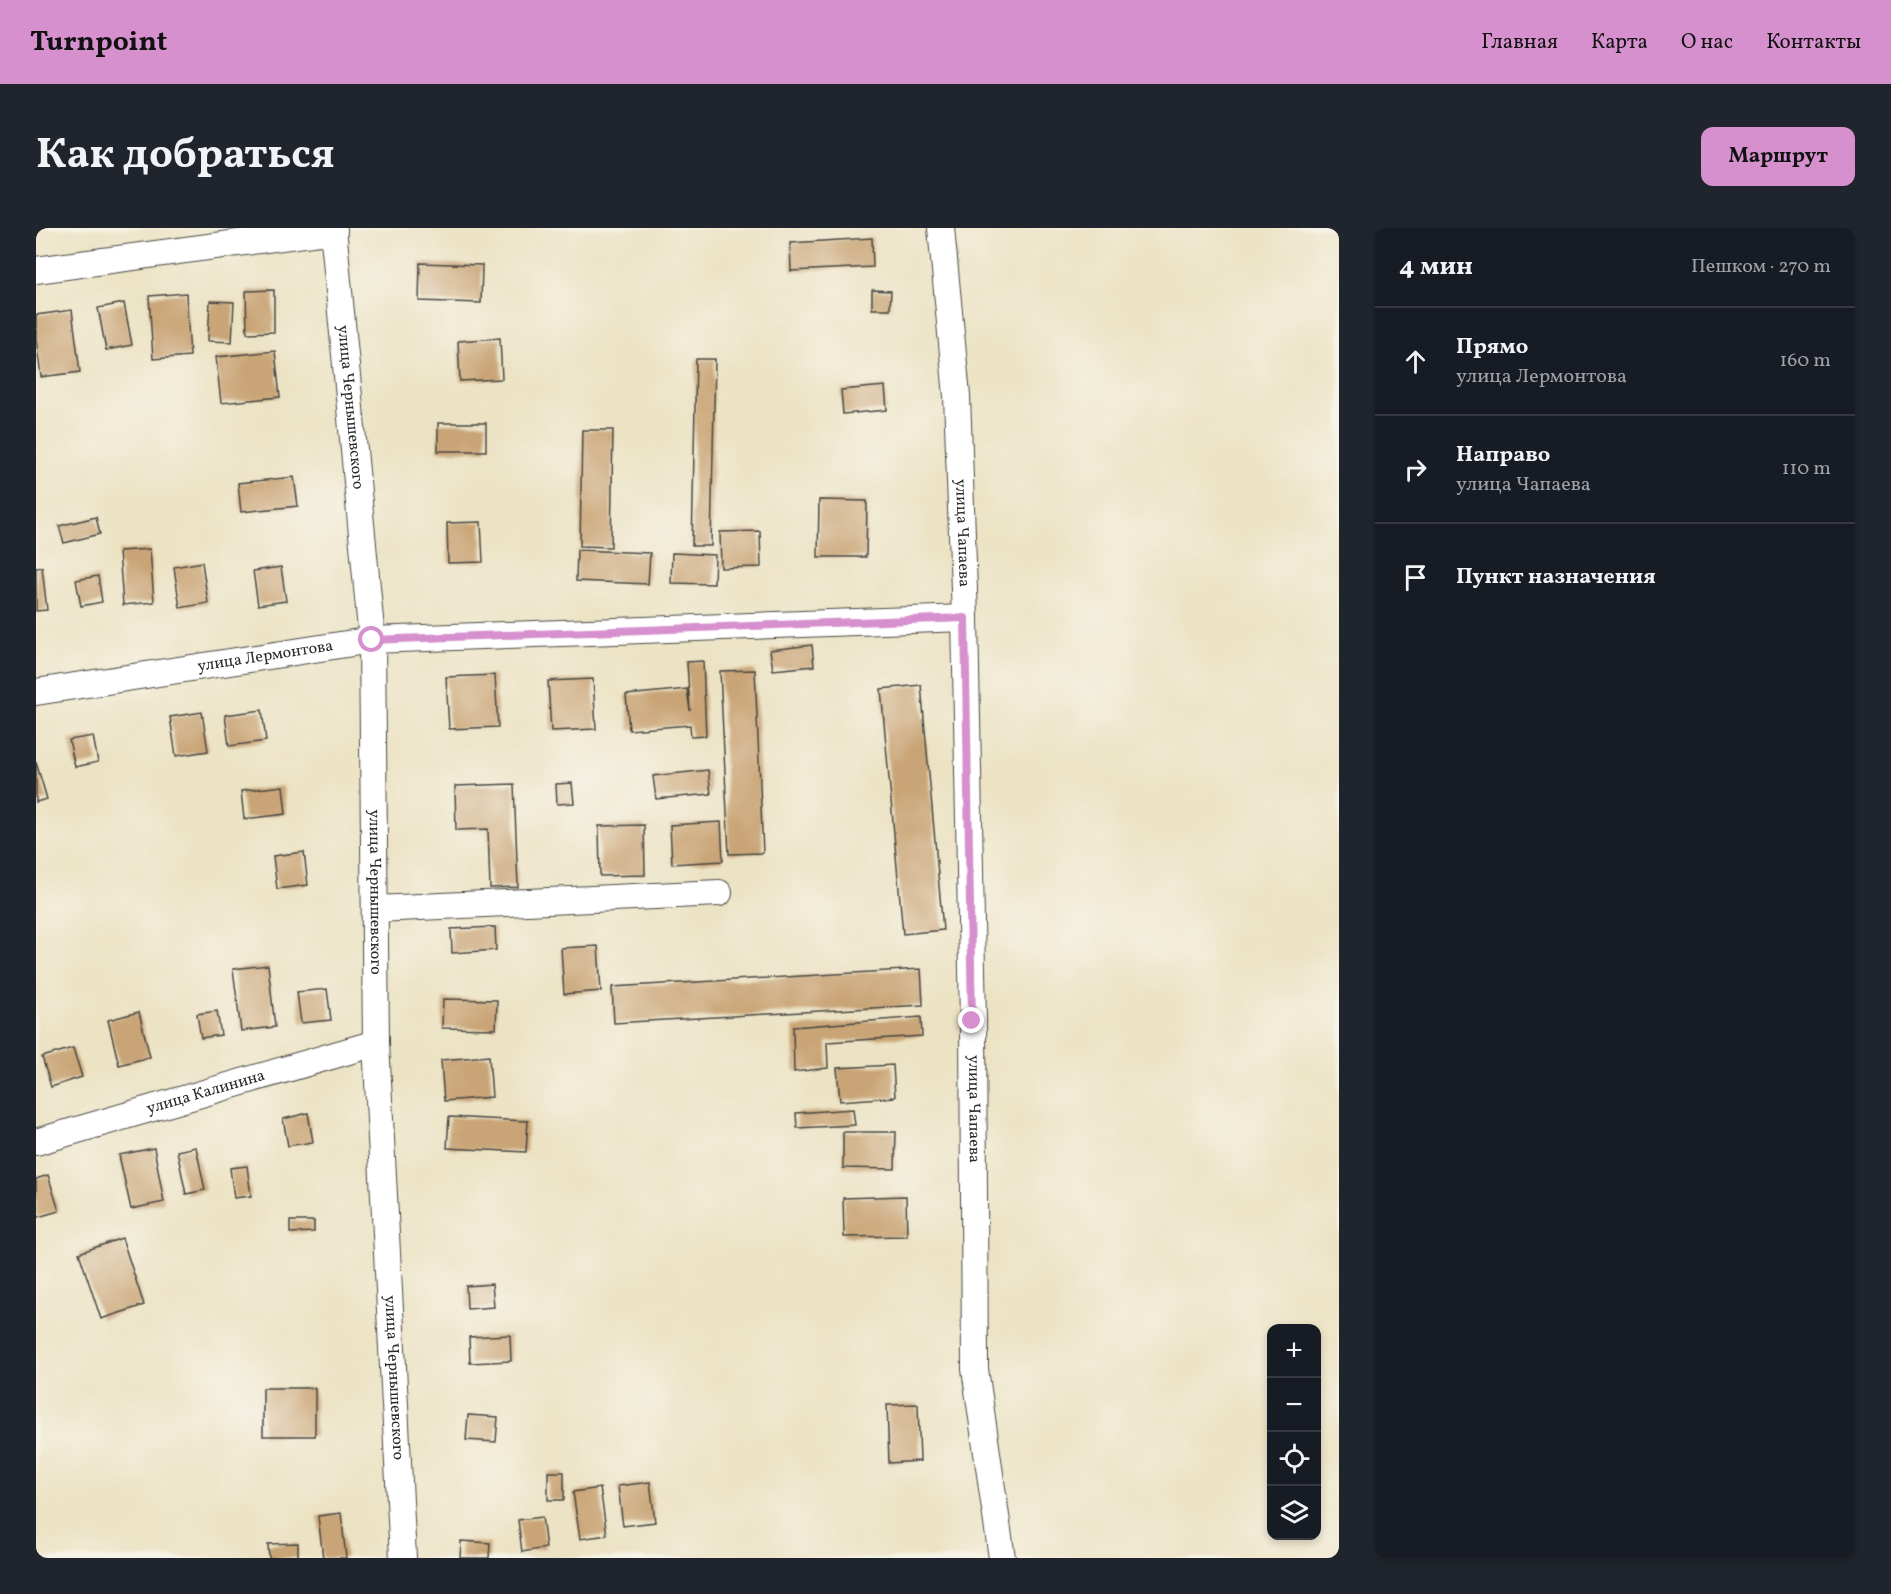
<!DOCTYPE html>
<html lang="ru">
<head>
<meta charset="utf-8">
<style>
	:root { --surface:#171b24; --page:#20242c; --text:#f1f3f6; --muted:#9ea1a6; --line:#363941; --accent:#d690ce }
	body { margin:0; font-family:Vollkorn,serif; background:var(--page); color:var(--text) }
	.controls { position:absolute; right:18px; bottom:18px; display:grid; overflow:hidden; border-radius:12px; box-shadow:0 3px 9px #0003 }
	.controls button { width:54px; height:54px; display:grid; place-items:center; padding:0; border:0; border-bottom:2px solid var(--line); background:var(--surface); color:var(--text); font:30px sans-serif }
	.stop { position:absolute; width:18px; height:18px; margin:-14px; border:4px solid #d690ce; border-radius:50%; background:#fff }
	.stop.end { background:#d690ce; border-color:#fff; box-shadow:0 2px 6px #0008 }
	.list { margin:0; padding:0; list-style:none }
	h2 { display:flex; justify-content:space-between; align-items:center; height:78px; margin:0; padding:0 24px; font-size:26px }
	h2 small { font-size:20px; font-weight:400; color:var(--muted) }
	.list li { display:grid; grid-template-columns:39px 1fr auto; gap:18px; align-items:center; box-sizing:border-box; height:108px; padding:0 24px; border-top:2px solid var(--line) }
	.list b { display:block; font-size:22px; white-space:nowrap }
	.list p { margin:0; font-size:20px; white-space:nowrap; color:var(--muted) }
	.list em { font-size:20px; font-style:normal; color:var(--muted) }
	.icon { flex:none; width:33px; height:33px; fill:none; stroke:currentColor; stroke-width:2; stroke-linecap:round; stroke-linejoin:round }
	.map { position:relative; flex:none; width:1303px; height:1330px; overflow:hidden; border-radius:12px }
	header { display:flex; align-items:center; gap:36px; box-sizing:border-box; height:84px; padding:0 30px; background:var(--accent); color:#111 }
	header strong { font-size:28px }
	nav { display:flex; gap:33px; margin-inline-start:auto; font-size:21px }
	.intro { display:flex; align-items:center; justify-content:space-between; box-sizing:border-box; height:144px; padding:0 36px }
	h1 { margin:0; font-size:42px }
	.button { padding:15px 27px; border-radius:12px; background:var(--accent); color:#111; font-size:21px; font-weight:700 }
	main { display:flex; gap:36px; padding:0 36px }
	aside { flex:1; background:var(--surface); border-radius:12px; box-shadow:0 3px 9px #0003 }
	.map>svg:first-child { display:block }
	.building { fill:#c9a476 }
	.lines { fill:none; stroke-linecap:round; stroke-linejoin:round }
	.minor-casing { stroke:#484742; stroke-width:28 }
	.minor { stroke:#fff; stroke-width:26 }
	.route { stroke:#d690ce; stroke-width:8 }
	.labels { text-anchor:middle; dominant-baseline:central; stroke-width:4.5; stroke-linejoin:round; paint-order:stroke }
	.street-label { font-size:16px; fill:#2b2b2b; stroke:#f7f3e8 }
</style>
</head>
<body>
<header>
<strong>Turnpoint</strong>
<nav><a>Главная</a><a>Карта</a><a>О нас</a><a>Контакты</a></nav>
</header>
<div class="intro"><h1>Как добраться</h1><a class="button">Маршрут</a></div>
<main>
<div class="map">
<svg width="1303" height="1330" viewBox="0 0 1303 1330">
	<rect width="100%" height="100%" fill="#f7f3e8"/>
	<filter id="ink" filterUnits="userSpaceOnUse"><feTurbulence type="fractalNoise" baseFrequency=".0167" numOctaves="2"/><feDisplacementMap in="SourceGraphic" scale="12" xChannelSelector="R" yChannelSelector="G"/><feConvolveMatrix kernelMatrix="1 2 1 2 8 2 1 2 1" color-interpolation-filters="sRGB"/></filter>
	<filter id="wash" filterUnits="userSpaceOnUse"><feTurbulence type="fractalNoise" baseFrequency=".008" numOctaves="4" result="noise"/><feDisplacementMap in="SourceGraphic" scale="24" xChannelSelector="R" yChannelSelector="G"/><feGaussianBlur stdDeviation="1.35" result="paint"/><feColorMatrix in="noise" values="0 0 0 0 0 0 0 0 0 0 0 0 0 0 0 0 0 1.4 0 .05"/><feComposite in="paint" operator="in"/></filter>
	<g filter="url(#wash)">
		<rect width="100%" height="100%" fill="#ece3c4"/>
		<g id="blocks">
			<!-- building -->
			<g class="building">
				<polygon points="836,10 837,39 755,43 754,15"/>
				<polygon points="384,35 446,37 445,75 383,73"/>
				<polygon points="238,62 238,104 211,105 210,63"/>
				<polygon points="836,62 855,63 854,81 836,81"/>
				<polygon points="150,65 154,128 117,131 113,68"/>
				<polygon points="174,73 198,74 196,114 172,113"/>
				<polygon points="88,75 96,117 70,122 62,80"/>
				<polygon points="36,82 44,144 5,149 0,110 0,87"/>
				<polygon points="464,110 466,151 424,153 422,113"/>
				<polygon points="239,123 244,169 185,175 180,129"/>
				<polygon points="660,131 679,131 675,318 656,318"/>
				<polygon points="849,158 851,182 807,186 805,162"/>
				<rect x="402" y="195" width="48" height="28"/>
				<polygon points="546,202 577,202 575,319 544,318"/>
				<polygon points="258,249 262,278 205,284 202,255"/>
				<polygon points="783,272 831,273 830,329 782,329"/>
				<polygon points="60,289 64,306 28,315 23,298"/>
				<polygon points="445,294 447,334 412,335 411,295"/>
				<polygon points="724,303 725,339 685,340 684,304"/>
				<polygon points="114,321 118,374 87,377 83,323"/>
				<polygon points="541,322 614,325 612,356 540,353"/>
				<polygon points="636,325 679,327 678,356 635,355"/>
				<polygon points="166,334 172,375 144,380 138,339"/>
				<polygon points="6,339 11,382 0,383 0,340"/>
				<polygon points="245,339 250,373 222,377 217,343"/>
				<polygon points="62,348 66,374 45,378 40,352"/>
				<polygon points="776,417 778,438 737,442 734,422"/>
				<polygon points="667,433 670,508 655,509 654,497 593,502 590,467 651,461 654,483 651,434"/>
				<polygon points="719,442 727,625 693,626 684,443"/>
				<polygon points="459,447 462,499 413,501 410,449"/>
				<polygon points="557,451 560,501 515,503 512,453"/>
				<polygon points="885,457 907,702 867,706 845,461"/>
				<polygon points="226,482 230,513 193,518 189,487"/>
				<polygon points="166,484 172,523 140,528 134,489"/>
				<polygon points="57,508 62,534 39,539 33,512"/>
				<polygon points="0,534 11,571 0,574"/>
				<polygon points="672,542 675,566 620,571 617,548"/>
				<polygon points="536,555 538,575 521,576 520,556"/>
				<polygon points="478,556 482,659 454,660 452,601 420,602 419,558"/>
				<polygon points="247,558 250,586 208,591 205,563"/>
				<polygon points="685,594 687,633 636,636 634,597"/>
				<polygon points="608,597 609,647 564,648 563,598"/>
				<polygon points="268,624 272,657 241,661 237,628"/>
				<polygon points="459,699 460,722 416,725 415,701"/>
				<polygon points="562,718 565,763 528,766 525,720"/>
				<polygon points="232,737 239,799 205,803 197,741"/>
				<polygon points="885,741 887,777 578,795 576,759"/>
				<polygon points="291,761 295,792 265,795 261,764"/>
				<polygon points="407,771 461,772 460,801 406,800"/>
				<polygon points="181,783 185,807 165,810 161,786"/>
				<polygon points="103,784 114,829 83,837 72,792"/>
				<polygon points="885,789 886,808 791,814 792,840 758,844 757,799"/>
				<polygon points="37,820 46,849 15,859 6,829"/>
				<polygon points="453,828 456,869 408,873 405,832"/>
				<polygon points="857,837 859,869 804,873 801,840"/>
				<polygon points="817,881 819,897 761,900 760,885"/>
				<polygon points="272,885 277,914 252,918 247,891"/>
				<polygon points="413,889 492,893 490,924 411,920"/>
				<polygon points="807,904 860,904 859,941 807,940"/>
				<polygon points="160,919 169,962 150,966 141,923"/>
				<polygon points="118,920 128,974 95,981 83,927"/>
				<polygon points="211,938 215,968 198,970 194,940"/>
				<polygon points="12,947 23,983 2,989 0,982 0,951"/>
				<polygon points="870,968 871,1008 808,1009 807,970"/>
				<polygon points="254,993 278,993 278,1004 254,1005"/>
				<polygon points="86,1010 108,1077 65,1091 43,1025"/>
				<polygon points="456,1056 458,1079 431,1081 430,1058"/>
				<polygon points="474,1107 475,1133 434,1135 433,1109"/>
				<rect x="227" y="1160" width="52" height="48"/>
				<polygon points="882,1176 884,1233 853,1235 851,1177"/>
				<polygon points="432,1187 462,1189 460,1214 430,1212"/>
				<rect x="512" y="1244" width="16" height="28"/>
				<polygon points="614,1254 619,1294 587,1298 582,1258"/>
				<polygon points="564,1260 571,1307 544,1311 537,1264"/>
				<polygon points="305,1285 310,1330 287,1330 282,1288"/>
				<polygon points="506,1289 510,1320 486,1324 482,1292"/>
				<polygon points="425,1313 454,1315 453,1330 424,1330"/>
				<polygon points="262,1315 262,1330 233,1330 232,1316"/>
			</g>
		</g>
	</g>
	<g filter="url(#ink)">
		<use href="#blocks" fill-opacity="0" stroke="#484742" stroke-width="1.5"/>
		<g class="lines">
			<defs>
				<g id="minor">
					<path id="s1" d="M297,0L336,412L340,815L367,1330"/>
					<path id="s2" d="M905,0L921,168L929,390L937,793L939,1141L966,1330"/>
					<polyline points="0,42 298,2"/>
					<path id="s3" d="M0,464L336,412L929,390"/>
					<polyline points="340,681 683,665"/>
					<path id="s4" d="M0,914L340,815"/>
				</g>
			</defs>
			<!-- minor casing -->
			<use href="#minor" class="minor-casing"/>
			<!-- minor -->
			<use href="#minor" class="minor"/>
		</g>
	</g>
	<g class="lines" filter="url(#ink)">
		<!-- route -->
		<polyline class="route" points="336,412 929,390 936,793"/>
	</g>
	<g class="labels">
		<!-- street labels -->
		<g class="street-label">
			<text stroke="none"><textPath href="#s1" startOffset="180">улица Чернышевского</textPath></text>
			<text stroke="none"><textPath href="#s2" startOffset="306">улица Чапаева</textPath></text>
			<text stroke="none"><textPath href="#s3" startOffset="232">улица Лермонтова</textPath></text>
			<text stroke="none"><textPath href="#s1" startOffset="666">улица Чернышевского</textPath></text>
			<text stroke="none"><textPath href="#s4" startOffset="177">улица Калинина</textPath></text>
			<text stroke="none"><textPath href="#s2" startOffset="882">улица Чапаева</textPath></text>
			<text stroke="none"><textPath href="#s1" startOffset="1152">улица Чернышевского</textPath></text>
		</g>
	</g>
</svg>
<div class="controls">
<button>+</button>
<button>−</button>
<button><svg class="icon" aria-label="locate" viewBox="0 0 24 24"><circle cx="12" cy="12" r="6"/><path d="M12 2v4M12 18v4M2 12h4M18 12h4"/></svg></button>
<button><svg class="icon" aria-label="layers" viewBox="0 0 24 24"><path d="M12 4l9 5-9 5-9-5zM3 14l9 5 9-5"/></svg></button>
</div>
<div class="stop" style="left:336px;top:412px"></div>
<div class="stop end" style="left:936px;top:793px"></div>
</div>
<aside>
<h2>4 мин<small>Пешком · 270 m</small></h2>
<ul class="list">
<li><svg class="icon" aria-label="ahead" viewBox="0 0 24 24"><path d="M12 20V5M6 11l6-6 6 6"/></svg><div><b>Прямо</b><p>улица Лермонтова</p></div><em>160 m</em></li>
<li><svg class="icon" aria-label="right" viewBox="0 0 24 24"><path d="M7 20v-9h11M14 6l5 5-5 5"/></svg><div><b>Направо</b><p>улица Чапаева</p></div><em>110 m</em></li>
<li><svg class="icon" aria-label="arrive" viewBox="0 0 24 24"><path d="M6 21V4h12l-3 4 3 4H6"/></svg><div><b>Пункт назначения</b></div></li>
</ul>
</aside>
</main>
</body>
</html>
